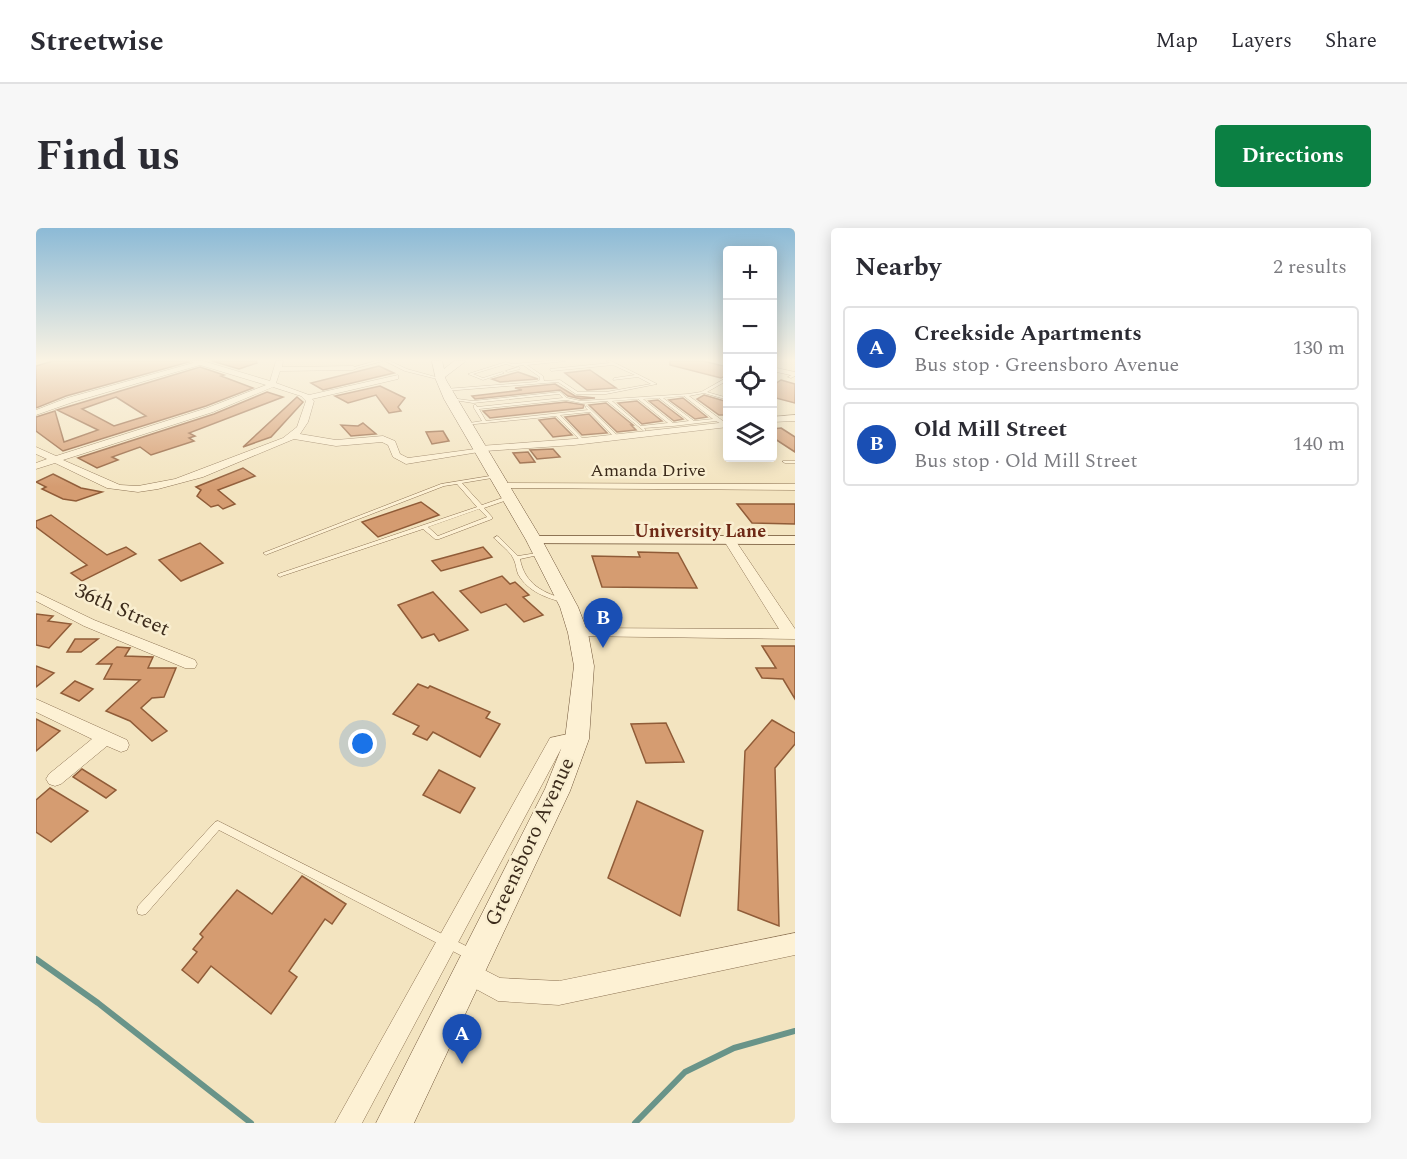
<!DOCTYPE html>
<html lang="en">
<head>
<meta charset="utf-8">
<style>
	:root { --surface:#fff; --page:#f7f7f7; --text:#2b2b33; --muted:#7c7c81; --line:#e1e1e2; --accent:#0b8043 }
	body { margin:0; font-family:Spectral,serif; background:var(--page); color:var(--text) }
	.controls { position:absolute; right:18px; top:18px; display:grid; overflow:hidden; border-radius:6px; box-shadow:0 3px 15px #0003 }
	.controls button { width:54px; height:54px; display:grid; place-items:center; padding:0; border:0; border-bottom:2px solid var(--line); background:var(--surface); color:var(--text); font:30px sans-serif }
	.you { position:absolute; left:327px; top:516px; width:21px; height:21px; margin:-15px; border:4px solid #fff; border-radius:50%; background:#1a73e8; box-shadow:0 0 0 9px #1a73e833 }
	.badge { display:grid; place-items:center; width:39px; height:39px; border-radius:50%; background:var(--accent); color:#fff; font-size:20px; font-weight:700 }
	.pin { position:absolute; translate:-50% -50px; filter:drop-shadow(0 2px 3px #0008) }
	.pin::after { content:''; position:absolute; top:32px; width:21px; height:18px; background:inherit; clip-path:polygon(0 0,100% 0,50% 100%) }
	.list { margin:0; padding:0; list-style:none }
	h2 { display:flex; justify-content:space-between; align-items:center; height:78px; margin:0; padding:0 24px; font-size:26px }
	h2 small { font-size:20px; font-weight:400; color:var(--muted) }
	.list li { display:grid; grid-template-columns:39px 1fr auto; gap:18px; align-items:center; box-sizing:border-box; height:84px; margin:0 12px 12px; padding:0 12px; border:2px solid var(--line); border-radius:6px }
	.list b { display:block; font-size:22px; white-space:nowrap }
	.list p { margin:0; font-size:20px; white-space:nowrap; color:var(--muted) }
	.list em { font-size:20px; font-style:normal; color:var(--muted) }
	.icon { flex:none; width:33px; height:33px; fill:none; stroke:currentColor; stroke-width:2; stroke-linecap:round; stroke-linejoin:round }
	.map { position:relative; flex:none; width:759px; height:895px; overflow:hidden; border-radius:6px }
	header { display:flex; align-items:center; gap:36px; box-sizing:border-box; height:84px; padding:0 30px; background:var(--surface); border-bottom:2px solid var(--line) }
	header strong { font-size:28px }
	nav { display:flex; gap:33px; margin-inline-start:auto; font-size:21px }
	.intro { display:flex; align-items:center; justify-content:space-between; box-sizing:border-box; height:144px; padding:0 36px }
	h1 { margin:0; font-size:42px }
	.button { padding:15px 27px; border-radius:6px; background:var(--accent); color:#fff; font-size:21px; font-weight:700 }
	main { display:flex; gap:36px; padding:0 36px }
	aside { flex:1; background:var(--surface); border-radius:6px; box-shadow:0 3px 15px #0003 }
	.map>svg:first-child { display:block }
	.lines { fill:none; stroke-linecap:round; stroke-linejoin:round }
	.stream { stroke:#699489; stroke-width:6 }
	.building { fill:#d59c71; stroke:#905c38; stroke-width:1.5; fill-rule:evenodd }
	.service-casing { stroke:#8e7455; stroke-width:1 }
	.minor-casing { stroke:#8e7455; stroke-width:1 }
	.tertiary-casing { stroke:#8e7455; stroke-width:2 }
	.secondary-casing { stroke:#705539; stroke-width:1 }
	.service { fill:#fdf1d4; fill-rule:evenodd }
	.minor { fill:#fdf1d4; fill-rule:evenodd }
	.tertiary { fill:#fdf1d4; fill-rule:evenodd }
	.secondary { fill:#fdf1d4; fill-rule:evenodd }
	.labels { text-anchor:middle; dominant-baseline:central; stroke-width:5; stroke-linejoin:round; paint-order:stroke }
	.far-street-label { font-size:18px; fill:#3c2b1b; stroke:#f9eed0 }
	.far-neighbourhood-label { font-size:18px; font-weight:bold; fill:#6e2916; stroke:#f9eed0 }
	.street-label { font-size:21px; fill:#3c2b1b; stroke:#f9eed0 }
</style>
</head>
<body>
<header>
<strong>Streetwise</strong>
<nav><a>Map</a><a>Layers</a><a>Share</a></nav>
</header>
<div class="intro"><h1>Find us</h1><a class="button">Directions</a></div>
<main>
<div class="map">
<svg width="759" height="895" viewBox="0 0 759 895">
	<rect width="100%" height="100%" fill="#f3e4c0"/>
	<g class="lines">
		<!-- stream -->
		<g class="stream">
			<polyline points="0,731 62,775 215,895"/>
			<polyline points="599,895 649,844 698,820 759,803"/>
		</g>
	</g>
	<!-- building -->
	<g class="building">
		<polygon points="17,133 153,133 153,134 30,168 0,180 0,138"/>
		<polygon points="176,133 220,133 221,135 203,141"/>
		<polygon points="634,133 667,133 692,139 692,147 685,150 634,137"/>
		<polygon points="343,138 358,145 287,162 275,155"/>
		<path d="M164,139L188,147L185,148L217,160L170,178L27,223L0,203V189L19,183L28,214L62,202L21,182ZM80,169L110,188L78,198L46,181Z"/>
		<polygon points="554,142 580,160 551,162 529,145"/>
		<polygon points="482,144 502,151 464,154 456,151"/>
		<polygon points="745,152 759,156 759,175 736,169 736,158"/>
		<polygon points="519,156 539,168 559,170 545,171 532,168 524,162 439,171 436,168 486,162 479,160"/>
		<polygon points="344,158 369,170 362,179 365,183 353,185 340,167 312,175 299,168"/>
		<polygon points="231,164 247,169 153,205 159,208 153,210 158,213 115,227 104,219 76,229 82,232 61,240 42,230 178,186"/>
		<polygon points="668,167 692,174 692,187 683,187 661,171"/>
		<polygon points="261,169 267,174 235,209 207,219"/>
		<polygon points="647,170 671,189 659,191 633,172"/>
		<polygon points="622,172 647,191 638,193 613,173"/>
		<polygon points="601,173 626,193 606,196 582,175"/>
		<polygon points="530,174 548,177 547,180 454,190 447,183"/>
		<polygon points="570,175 597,197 595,197 600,202 581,204 553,177"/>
		<polygon points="553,186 571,205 546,207 529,189"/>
		<polygon points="519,190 536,207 517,209 503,192"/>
		<polygon points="327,195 340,206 315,208 305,197 322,198"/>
		<polygon points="745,200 759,209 759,224 736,209 736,201"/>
		<polygon points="407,203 413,213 396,216 390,204"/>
		<polygon points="517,221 524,229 501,231 494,222"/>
		<polygon points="492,224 499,234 484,235 477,225"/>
		<polygon points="207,240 219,248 182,262 199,276 187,281 182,277 175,279 161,268 165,262 160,259"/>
		<polygon points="17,246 45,260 66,264 40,273 27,271 6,261 10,259 0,254"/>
		<polygon points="385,274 403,287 342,309 326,294"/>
		<polygon points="701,276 759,276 759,296 716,295"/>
		<polygon points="15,287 71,327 90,319 100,326 46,353 35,345 51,337 0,299 0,293"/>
		<polygon points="164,315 187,335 145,353 123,332"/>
		<polygon points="447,319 456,329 405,343 396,333"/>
		<polygon points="602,324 642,325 661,360 566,359 556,328 604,329"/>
		<polygon points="466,348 474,356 479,354 493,367 487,369 507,387 488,394 470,376 445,385 424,363"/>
		<polygon points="397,364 432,402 403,413 398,406 386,410 362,377"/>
		<polygon points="0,386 17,388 12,393 35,396 13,420 0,417"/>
		<polygon points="39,411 62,411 45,424 31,424"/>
		<polygon points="726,418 759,418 759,471 747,451 726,450 720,440 740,440"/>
		<polygon points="81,419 94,420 89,428 117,429 112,440 140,440 128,469 116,470 105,480 131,503 116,513 94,493 70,483 104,452 68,451 76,436 61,436"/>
		<polygon points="0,438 18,445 0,459"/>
		<polygon points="39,453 57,461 43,473 25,465"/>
		<polygon points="382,456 392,460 394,458 454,484 450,490 464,496 444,529 397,504 391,512 377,506 383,498 357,486"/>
		<polygon points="0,491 24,503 0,523"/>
		<polygon points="736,492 759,505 759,516 739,540 743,698 702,682 709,523"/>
		<polygon points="630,495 648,534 610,535 595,496"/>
		<polygon points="46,541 80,562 70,570 37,549"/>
		<polygon points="403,542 439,560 424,585 387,567"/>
		<polygon points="14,560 52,583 15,614 0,604 0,572"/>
		<polygon points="601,573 667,603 644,688 572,650"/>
		<polygon points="266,648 310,676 296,696 289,691 253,743 261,749 235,786 175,738 162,755 146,742 161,724 157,721 167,709 164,706 201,662 236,686"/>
	</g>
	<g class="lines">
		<defs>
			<g id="service">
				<polygon points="340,133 347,133 317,141 315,140"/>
				<polygon points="349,133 354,133 371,141 407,151 405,152 369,143"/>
				<polygon points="511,133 530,133 491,137 507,148 508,153 524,152 542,164 570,164 615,156 602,149 577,152 578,150 599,147 577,137 515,143 514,141 574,135 570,133 575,133 621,156 570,166 540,166 522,154 409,163 407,162 409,161 500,154 504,152 504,149 487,137 481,138 479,139 470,136 437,146 447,150 466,144 468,145 447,152 432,146 470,134 476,136"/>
				<polygon points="483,139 484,141 472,144 470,143"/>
				<polygon points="736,145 738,148 736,149"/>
				<polygon points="759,145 759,148 755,150 752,149"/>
				<path d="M692,149V152L671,164L692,170V172L668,165L653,168L691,196V198H689L680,193L637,198L608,200L610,202L608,203L571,173L545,175L530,172L443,181L450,193L552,182L549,179L551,178L582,208L578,209L554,184L524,187L548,212V213L546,214L520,188L429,197L427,196L446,193L438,180V177H440L441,179L527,170L523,166L437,175L412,171L414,170L437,173L524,164L531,170L545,173L652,166L665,164ZM648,168L677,191L658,193L627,170ZM623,170L653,193L637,195L607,171ZM602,171L632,195L605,198L576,173Z"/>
				<polygon points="747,233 759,233 759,235 749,235 747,234"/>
				<path d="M460,247H462V249L426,255L446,277L472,268L475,270L474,271L448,280L456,289V291L403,311H399L387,301L246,348L244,349L241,347L242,346L441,279L421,256L408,258L232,326L230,327L227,325L405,256ZM443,281L451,289L402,308L392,299Z"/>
				<path d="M461,308L463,309L482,328L507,324V326L484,331C489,357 508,365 531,372L532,373L531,374L529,375C511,370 492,364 482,346C480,341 480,336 478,332C475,324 465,317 459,311L458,310Z"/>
				<polygon points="182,593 438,722 440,726 438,730 434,732 430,730 183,602 110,686 106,687 102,686 101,682 102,678 179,594"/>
			</g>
			<g id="minor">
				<path d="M155,133H167L234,153L240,133H247L246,139L317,138L321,140L317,142L244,143L240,155L273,167L362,147V151L276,171L278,173L272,194L264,206L300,212L347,208L359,213L364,226L372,230L439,221L444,218L538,211L692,194V199L538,217L449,223L370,236L357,229L352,217L346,214L300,218L258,211L167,249L122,261L102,264L71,260L19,235L0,241V235L11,231L0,226V219L20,228L171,180L230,157L164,137L37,174L0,187V182L31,170L157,135ZM237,159L265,168L270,173L261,199L247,210L139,251L102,258L84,257L27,232L177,184Z"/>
				<polygon points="736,139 759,144 759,148 736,143"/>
				<polygon points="759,187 759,193 736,194 736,189"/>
				<polygon points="465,255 759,256 759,262 461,260 460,258"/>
				<polygon points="693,308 697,309 759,401 759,411 537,408 535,405 537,402 542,400 743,401 687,311"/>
				<polygon points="0,364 58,392 159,432 161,436 159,440 149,440 48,398 0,373"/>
				<polygon points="0,471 91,512 93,517 91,522 85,524 71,518 25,556 19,558 13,556 10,551 13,546 56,511 0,484"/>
				<polygon points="541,504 547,506 549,511 547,516 525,521 326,895 299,895 514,510"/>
				<polygon points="759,705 759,727 523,777 462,773 425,753 422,745 425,737 433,734 464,750 523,753"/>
			</g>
			<polygon id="tertiary" points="498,308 759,308 759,316 493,315 491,312 493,309"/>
			<polygon id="secondary" points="396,133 406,133 408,141 418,133 430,133 409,149 410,152 506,312 542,379 552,405 558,438 553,511 534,563 378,895 340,895 509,561 529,511 538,438 532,405 524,379 490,312 408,171 400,152"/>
		</defs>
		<!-- service casing -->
		<use href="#service" class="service-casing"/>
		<!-- minor casing -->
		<use href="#minor" class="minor-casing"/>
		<!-- tertiary casing -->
		<use href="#tertiary" class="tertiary-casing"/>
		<!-- secondary casing -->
		<use href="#secondary" class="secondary-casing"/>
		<!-- service -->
		<use href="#service" class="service"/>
		<!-- minor -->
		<use href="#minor" class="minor"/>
		<!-- tertiary -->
		<use href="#tertiary" class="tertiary"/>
		<!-- secondary -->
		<use href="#secondary" class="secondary"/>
	</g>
	<!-- sky -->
	<linearGradient id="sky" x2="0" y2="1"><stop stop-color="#8cbad6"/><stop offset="0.51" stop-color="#faf3e3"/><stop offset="1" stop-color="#faf3e3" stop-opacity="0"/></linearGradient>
	<rect width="759" height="259" fill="url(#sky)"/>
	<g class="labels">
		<!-- far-street labels -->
		<g class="far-street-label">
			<text x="612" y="242">Amanda Drive</text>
		</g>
		<!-- far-neighbourhood labels -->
		<g class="far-neighbourhood-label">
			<text x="664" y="303">University Lane</text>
		</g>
		<!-- street labels -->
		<g class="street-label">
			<text transform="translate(86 382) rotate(24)">36th Street</text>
			<text transform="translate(494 614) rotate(-65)">Greensboro Avenue</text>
		</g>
	</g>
</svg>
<div class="controls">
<button>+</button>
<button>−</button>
<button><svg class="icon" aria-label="locate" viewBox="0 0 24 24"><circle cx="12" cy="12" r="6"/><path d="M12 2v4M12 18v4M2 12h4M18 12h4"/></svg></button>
<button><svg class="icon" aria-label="layers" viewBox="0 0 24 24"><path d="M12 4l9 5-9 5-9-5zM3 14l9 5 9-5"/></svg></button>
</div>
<div class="you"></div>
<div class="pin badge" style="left:426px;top:836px;background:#1a4fb4">A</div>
<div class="pin badge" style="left:567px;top:420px;background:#1a4fb4">B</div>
</div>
<aside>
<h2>Nearby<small>2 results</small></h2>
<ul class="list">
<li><span class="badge" style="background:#1a4fb4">A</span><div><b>Creekside Apartments</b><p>Bus stop · Greensboro Avenue</p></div><em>130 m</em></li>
<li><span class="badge" style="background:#1a4fb4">B</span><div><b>Old Mill Street</b><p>Bus stop · Old Mill Street</p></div><em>140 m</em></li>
</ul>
</aside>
</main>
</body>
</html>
